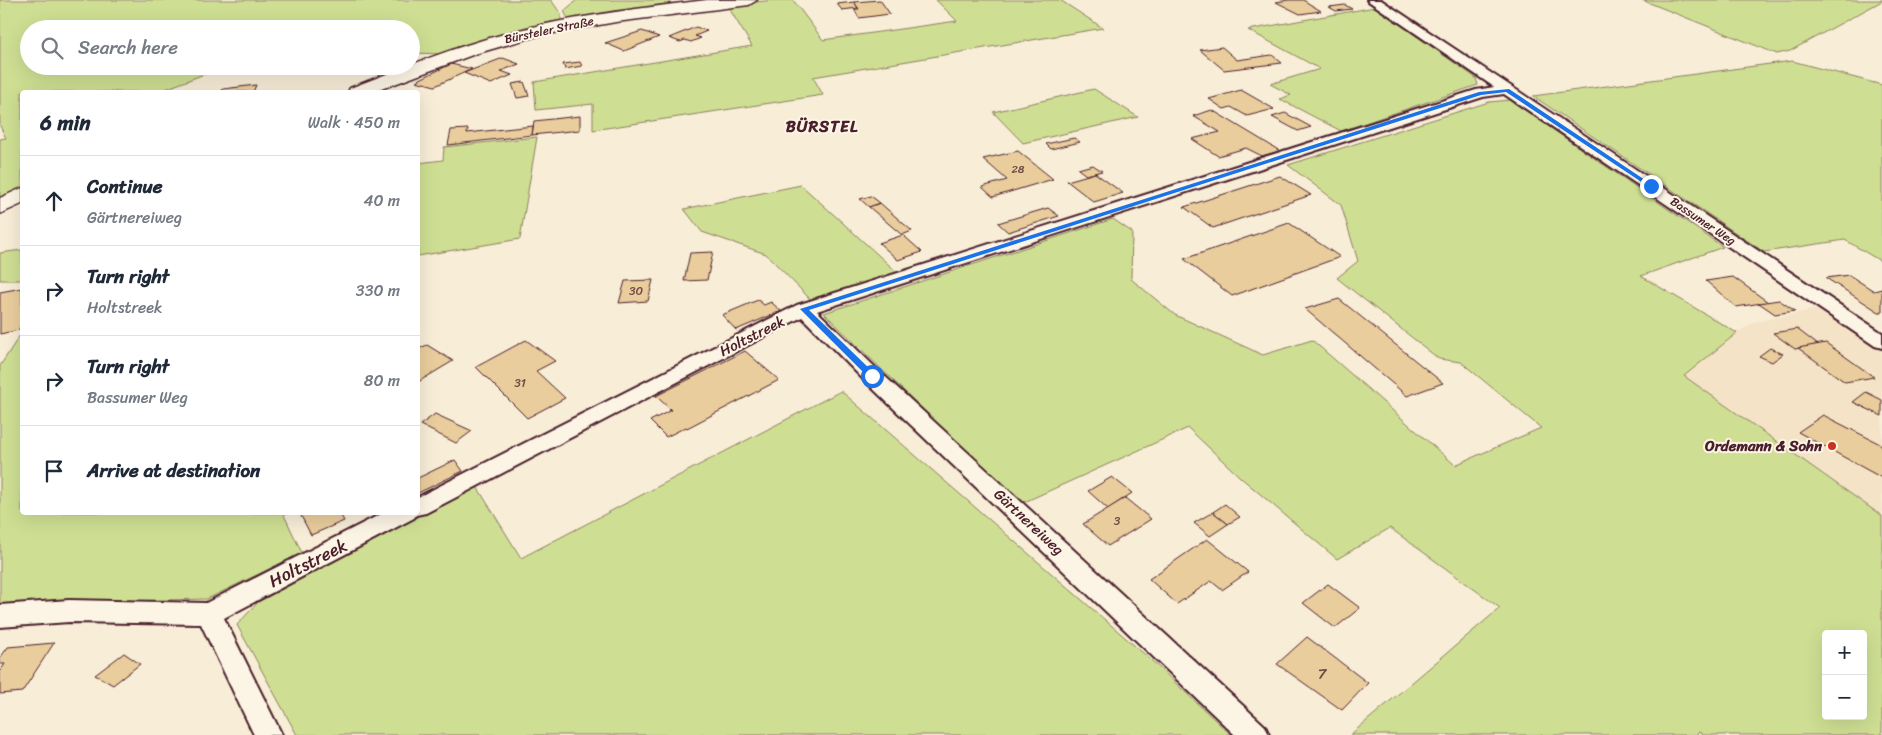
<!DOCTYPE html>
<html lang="en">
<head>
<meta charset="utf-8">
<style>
	:root { --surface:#fff; --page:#f6f6f7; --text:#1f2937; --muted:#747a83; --line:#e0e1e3 }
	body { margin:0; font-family:Sriracha,sans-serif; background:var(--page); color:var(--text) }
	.controls { position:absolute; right:15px; bottom:15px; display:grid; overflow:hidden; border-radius:5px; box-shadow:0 5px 20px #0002 }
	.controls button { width:45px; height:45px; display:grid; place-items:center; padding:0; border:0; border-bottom:1px solid var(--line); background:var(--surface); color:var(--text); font:25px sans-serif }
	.stop { position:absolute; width:15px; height:15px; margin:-11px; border:4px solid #1a73e8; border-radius:50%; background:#fff }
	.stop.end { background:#1a73e8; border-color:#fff; box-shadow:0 1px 5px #0008 }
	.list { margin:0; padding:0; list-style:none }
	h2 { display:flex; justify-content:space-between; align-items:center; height:65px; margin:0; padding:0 20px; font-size:21px }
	h2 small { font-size:16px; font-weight:400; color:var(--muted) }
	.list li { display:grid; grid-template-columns:32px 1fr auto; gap:15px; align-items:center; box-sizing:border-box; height:90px; padding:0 20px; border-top:1px solid var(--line) }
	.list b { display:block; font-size:19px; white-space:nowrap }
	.list p { margin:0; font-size:16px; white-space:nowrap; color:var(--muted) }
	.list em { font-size:16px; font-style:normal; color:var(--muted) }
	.icon { flex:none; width:28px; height:28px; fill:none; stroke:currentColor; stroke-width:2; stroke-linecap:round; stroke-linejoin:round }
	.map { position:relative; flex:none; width:1882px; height:735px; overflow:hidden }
	.search { position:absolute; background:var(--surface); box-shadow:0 5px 20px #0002; left:20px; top:20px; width:400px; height:55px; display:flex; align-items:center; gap:12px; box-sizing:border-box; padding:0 18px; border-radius:28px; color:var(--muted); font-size:19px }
	.panel { position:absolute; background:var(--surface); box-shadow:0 5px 20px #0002; left:20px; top:90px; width:400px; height:425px; border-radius:5px }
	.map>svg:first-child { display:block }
	.built { fill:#f4e3c6 }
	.green { fill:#cedf93; stroke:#8c7f5f; fill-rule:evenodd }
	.building { fill:#e9cd9d; stroke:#4a1f2b }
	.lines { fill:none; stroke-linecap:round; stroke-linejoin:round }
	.street-casing { stroke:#4a1f2b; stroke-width:4 }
	.secondary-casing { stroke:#4a1f2b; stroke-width:3 }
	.street { fill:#fcf5e5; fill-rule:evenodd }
	.secondary { fill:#fcf5e5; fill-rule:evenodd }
	.route { fill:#1a73e8 }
	.poi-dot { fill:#c8321e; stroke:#fcf5e5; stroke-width:2 }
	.labels { text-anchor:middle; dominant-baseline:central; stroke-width:4; stroke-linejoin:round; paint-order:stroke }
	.far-number-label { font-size:11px; fill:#724a48 }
	.far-street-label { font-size:12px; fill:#4a1f2b; stroke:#fcf5e5 }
	.number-label { font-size:12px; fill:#724a48 }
	.street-label { font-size:15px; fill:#4a1f2b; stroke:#fcf5e5 }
	.poi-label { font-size:15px; font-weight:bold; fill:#4a1f2b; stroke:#fcf5e5; text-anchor:end }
	.near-number-label { font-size:15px; fill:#724a48 }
	.far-district-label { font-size:16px; font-weight:bold; letter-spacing:1px; fill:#4a1f2b; stroke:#fcf5e5 }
	.near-street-label { font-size:18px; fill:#4a1f2b; stroke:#fcf5e5 }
</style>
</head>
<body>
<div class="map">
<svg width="1882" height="735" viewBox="0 0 1882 735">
	<rect width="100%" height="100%" fill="#f8edd7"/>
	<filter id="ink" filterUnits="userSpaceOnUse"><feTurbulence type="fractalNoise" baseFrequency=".02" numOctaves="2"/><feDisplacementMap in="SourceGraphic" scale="10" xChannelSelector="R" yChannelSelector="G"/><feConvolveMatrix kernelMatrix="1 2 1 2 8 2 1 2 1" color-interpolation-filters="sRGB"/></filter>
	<g filter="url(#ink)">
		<!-- built -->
		<polygon class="built" points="1822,308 1882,348 1882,516 1684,376 1737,333 1755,322"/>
		<!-- green -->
		<g class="green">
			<polygon points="0,0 551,0 561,14 561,20 525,27 454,48 444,54 411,53 411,29 29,29 29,66 214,66 212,71 163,90 162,92 22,92 22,188 0,202 0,139 6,138 0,126"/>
			<polygon points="577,0 670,0 671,6 568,19 564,11"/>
			<polygon points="774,0 793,0 823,40 957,21 936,0 1060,0 1103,28 813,77 823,95 593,130 593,104 536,110 534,82 752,46 727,5"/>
			<polygon points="1642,0 1882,0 1882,1 1790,51 1777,54"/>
			<polygon points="1375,7 1476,78 1478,85 1341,131 1280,99 1291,95 1270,84 1320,69 1248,30"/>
			<polygon points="1792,61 1882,85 1882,262 1845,240 1764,252 1533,96"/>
			<polygon points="1094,89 1138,117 1023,143 993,112"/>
			<path d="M1510,100L1723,247L1641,276L1737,333L1684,376L1882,516V735H1704L1699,732L1696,735H1350L1500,608L1390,528L1337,559L1240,477L1188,428L1020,504L824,313L1113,219L1132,232L1131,279L1175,315L1263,355L1312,340L1455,465L1541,428L1461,362L1439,359L1337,278L1358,261L1341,205L1288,165L1489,102ZM1826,634H1863V716H1826Z"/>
			<polygon points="537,137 520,239 418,256 418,163 443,160 444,147"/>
			<polygon points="801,185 898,273 811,300 766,254 702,232 684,209"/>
			<polygon points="22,250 22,280 0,280 0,253"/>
			<polygon points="22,332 22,512 283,513 302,553 207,599 32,603 0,608 0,366"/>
			<polygon points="841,391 1150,659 1231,735 297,735 237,625 259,601 476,485 521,558"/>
		</g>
		<!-- building -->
		<g class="building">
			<polygon points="880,0 890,14 859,18 854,9 859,9 854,2"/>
			<polygon points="1289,0 1303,0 1321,11 1300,14 1276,2"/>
			<polygon points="854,2 858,8 842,10 837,4"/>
			<polygon points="1345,5 1352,9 1336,11 1329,7"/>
			<polygon points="696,27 707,31 695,36 701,38 691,42 685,40 680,42 669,38"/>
			<polygon points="642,31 659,37 624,51 605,43"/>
			<polygon points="1222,47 1237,60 1272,55 1282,63 1224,70 1200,50"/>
			<polygon points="503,58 519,64 501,71 512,75 491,84 464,73"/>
			<polygon points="580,62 582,66 565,69 563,64"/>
			<polygon points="451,64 472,69 435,86 416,81"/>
			<polygon points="524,82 529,96 517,98 512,84"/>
			<polygon points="256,85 253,92 221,92 223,89"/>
			<polygon points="1241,90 1274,109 1247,116 1231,107 1224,109 1209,99"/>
			<polygon points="1212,110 1280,151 1262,156 1246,148 1218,156 1192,139 1220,132 1193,116"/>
			<polygon points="1285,113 1311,127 1298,131 1272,117"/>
			<polygon points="580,116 580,130 532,135 534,121"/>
			<polygon points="533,126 532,135 448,145 451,130 468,129 467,133"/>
			<polygon points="1074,138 1080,142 1051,149 1046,144"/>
			<polygon points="1018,151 1053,179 993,197 982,187 1007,180 983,159"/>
			<polygon points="1093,165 1102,171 1086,175 1078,169"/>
			<polygon points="1095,173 1123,193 1094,202 1067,181"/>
			<polygon points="1280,176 1311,195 1213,228 1184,207"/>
			<polygon points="871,196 880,203 869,207 860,199"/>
			<polygon points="880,203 912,231 902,235 869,207"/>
			<polygon points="1048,208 1059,216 1008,232 998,223"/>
			<polygon points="1289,223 1340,257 1232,296 1184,259"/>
			<polygon points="903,235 922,252 898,260 879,243"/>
			<polygon points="713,252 707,280 684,281 690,253"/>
			<polygon points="1849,275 1874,291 1882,289 1882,312 1879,312 1826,278"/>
			<polygon points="1733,277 1768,302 1736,307 1706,281"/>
			<polygon points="653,280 648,301 619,303 625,281"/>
			<polygon points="22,288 22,321 19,330 0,334 0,292"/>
			<polygon points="1339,299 1443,383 1407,396 1305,309"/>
			<polygon points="758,300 764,305 771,302 781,311 736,330 722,315"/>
			<polygon points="1779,300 1795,311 1775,314 1759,303"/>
			<polygon points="1797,329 1818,345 1795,349 1773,333"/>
			<polygon points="526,340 555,361 536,371 565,398 527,418 476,367"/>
			<polygon points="1826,343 1874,377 1845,382 1798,348"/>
			<polygon points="427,345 453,361 418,382 418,349"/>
			<polygon points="1770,348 1783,354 1772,362 1759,356"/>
			<polygon points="745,351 779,380 687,428 686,427 666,437 650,421 671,410 656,396"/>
			<polygon points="1866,392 1882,400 1882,416 1853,402"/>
			<polygon points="435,414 472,431 456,443 420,425"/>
			<polygon points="1823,415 1882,445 1882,478 1798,432"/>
			<polygon points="455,460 463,471 418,493 418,478"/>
			<polygon points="1112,477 1132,493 1108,509 1088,491"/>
			<polygon points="1125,498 1151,519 1108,546 1083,524"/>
			<polygon points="1225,504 1240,517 1228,524 1213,512"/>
			<polygon points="299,512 339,512 344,521 311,535"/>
			<polygon points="1213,512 1228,524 1210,536 1194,523"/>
			<polygon points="1207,539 1248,572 1222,590 1211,581 1177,604 1149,579"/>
			<polygon points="1328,584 1360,608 1335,628 1303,603"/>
			<polygon points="1307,637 1368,683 1342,710 1277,664"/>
			<polygon points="54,643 22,692 0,694 0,671 5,664 0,664 0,658 8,647"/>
			<polygon points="124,653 140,664 113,685 95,675"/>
		</g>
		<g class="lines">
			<defs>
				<polygon id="street" points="1367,0 1381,0 1882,333 1882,348 1875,346 1504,94 1483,97 817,311 879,371 1265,726 1269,735 1235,735 865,381 802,317 426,513 416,515 414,518 224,618 282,735 254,735 201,624 69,622 0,627 0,605 69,600 206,603 385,512 418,512 418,497 797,305 1476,90 1494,87"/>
				<g id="secondary">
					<path d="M707,0H757L749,5L616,22L537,36L475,54L373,92H348L350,88C403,68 453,47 508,33C573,16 641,8 707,0Z"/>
					<polygon points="22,188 22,204 0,214 0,198"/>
				</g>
			</defs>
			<!-- street casing -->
			<use href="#street" class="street-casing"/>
			<!-- secondary casing -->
			<use href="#secondary" class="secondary-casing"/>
			<!-- street -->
			<use href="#street" class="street"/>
			<!-- secondary -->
			<use href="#secondary" class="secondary"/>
		</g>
	</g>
	<!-- route -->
	<polygon class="route" points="1509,89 1654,186 1649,187 1506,92 1481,95 809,310 875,374 875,378 869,378 800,309 1479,92"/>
	<!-- markers -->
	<circle class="poi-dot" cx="1832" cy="446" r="5"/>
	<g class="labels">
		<!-- far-number labels -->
		<g class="far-number-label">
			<text x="1018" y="169">28</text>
		</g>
		<!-- far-street labels -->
		<g class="far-street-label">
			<text transform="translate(549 30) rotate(-12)">Bürsteler Straße</text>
			<text transform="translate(1703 221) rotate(34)">Bassumer Weg</text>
		</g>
		<!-- number labels -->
		<g class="number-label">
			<text x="636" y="291">30</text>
			<text x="520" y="383">31</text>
			<text x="1117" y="521">3</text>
		</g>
		<!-- street labels -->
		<g class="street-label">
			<text transform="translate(752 336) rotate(-27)">Holtstreek</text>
			<text transform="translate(1029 522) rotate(43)">Gärtnereiweg</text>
		</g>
		<!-- poi labels -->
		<g class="poi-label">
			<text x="1822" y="446">Ordemann &amp; Sohn</text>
		</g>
		<!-- near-number labels -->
		<g class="near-number-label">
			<text x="1322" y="674">7</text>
		</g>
		<!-- far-district labels -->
		<g class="far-district-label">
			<text x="822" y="126">BÜRSTEL</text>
		</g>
		<!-- near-street labels -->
		<g class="near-street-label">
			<text transform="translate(308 563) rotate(-27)">Holtstreek</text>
		</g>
	</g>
</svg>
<div class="controls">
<button>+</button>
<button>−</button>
</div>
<div class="stop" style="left:872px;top:376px"></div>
<div class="stop end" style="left:1651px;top:186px"></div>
<div class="search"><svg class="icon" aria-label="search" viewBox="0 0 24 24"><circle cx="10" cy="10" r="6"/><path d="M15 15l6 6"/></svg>Search here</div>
<section class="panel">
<h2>6 min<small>Walk · 450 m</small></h2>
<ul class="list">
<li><svg class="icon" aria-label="ahead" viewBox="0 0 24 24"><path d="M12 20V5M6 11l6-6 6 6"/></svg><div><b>Continue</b><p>Gärtnereiweg</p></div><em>40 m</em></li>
<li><svg class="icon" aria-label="right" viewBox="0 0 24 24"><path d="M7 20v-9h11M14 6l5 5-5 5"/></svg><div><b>Turn right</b><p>Holtstreek</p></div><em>330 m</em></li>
<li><svg class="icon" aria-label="right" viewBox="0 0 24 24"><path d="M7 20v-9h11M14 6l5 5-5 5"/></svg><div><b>Turn right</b><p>Bassumer Weg</p></div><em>80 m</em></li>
<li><svg class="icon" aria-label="arrive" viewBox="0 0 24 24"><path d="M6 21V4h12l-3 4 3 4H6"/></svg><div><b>Arrive at destination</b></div></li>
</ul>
</section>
</div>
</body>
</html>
